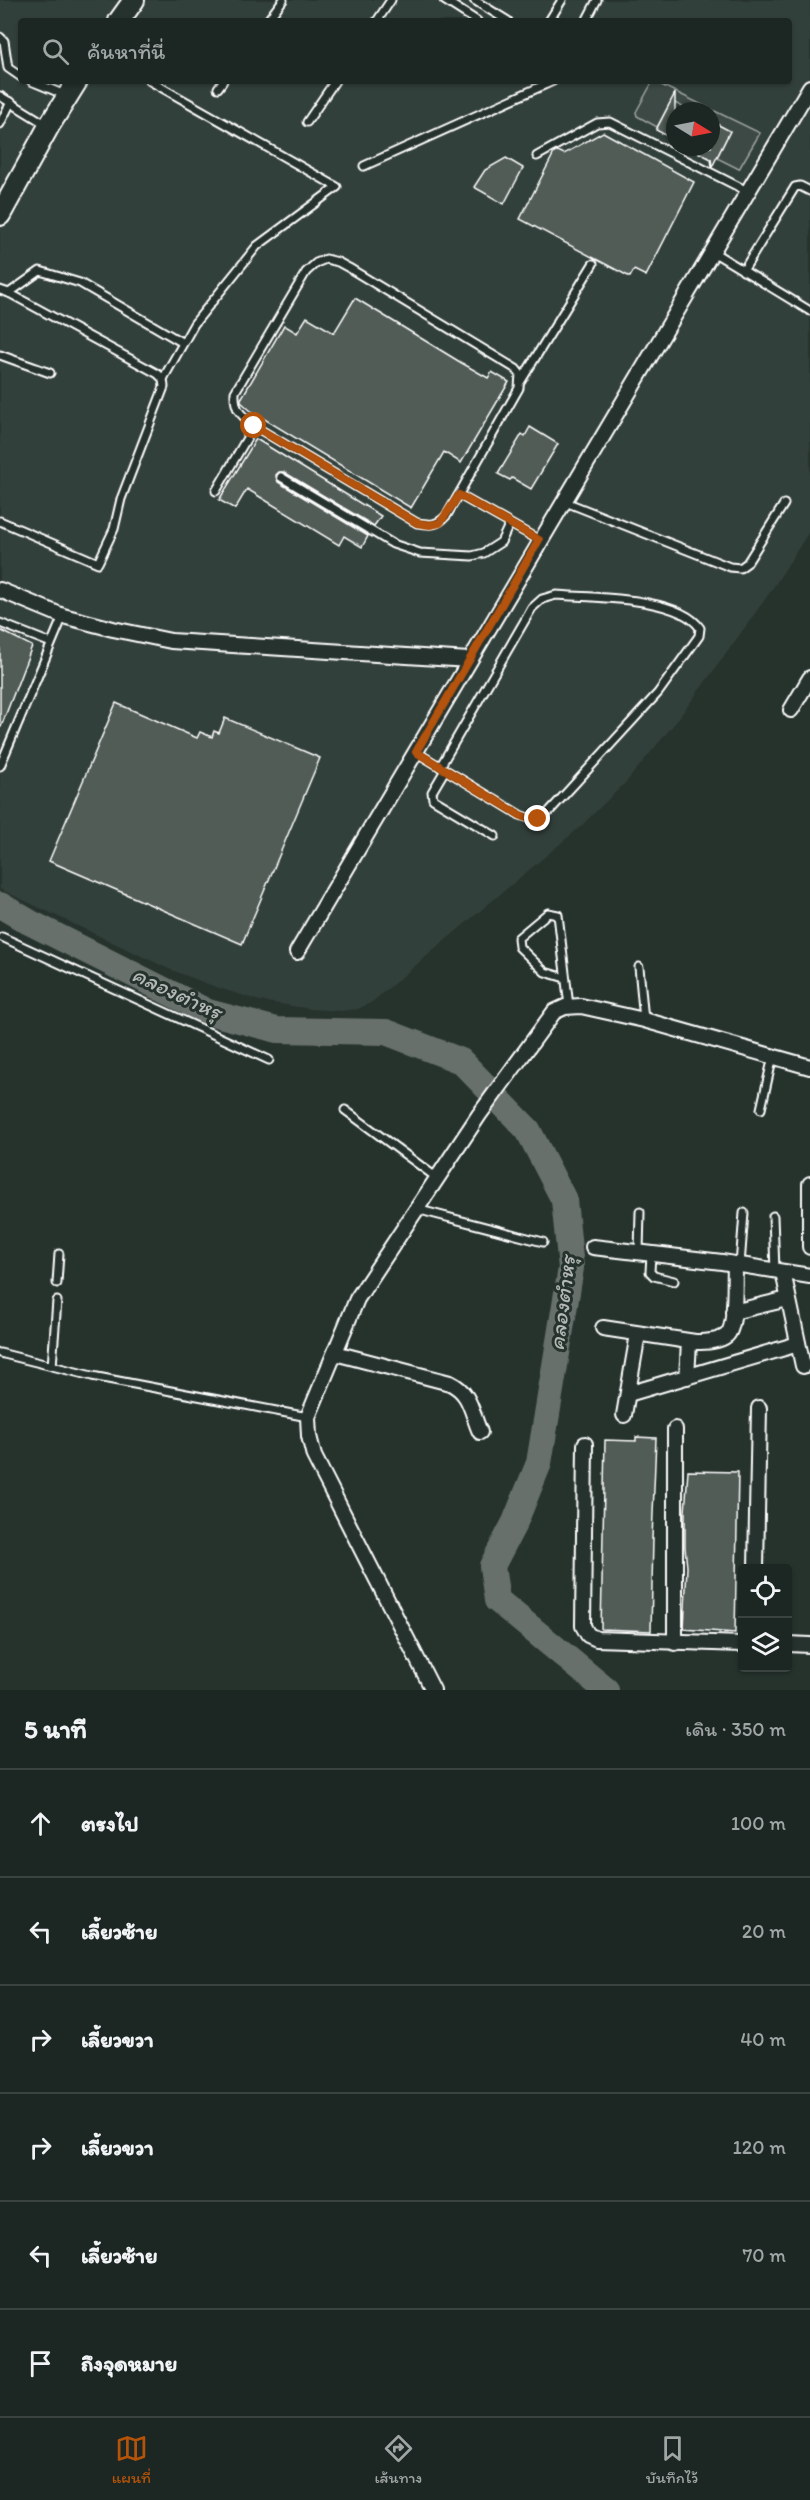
<!DOCTYPE html>
<html lang="th">
<head>
<meta charset="utf-8">
<style>
	:root { --surface:#1c2622; --page:#252e2a; --text:#f1f3f6; --muted:#a0a5a5; --line:#3a4340; --accent:#b45309 }
	body { margin:0; font-family:Itim,"Playpen Sans Thai",sans-serif; background:var(--page); color:var(--text) }
	.controls { position:absolute; right:18px; bottom:18px; display:grid; overflow:hidden; border-radius:6px; box-shadow:0 2px 4px #0004 }
	.controls button { width:54px; height:54px; display:grid; place-items:center; padding:0; border:0; border-bottom:2px solid var(--line); background:var(--surface); color:var(--text); font:30px sans-serif }
	.compass { position:absolute; left:666px; top:102px; width:54px; height:54px; border-radius:50%; background:var(--surface); box-shadow:0 2px 4px #0004; rotate:100deg }
	.stop { position:absolute; width:18px; height:18px; margin:-14px; border:4px solid #b45309; border-radius:50%; background:#fff }
	.stop.end { background:#b45309; border-color:#fff; box-shadow:0 2px 6px #0008 }
	.list { margin:0; padding:0; list-style:none }
	h2 { display:flex; justify-content:space-between; align-items:center; height:78px; margin:0; padding:0 24px; font-size:26px }
	h2 small { font-size:20px; font-weight:400; color:var(--muted) }
	.list li { display:grid; grid-template-columns:39px 1fr auto; gap:18px; align-items:center; box-sizing:border-box; height:108px; padding:0 24px; border-top:2px solid var(--line) }
	.list b { display:block; font-size:22px; white-space:nowrap }
	.list em { font-size:20px; font-style:normal; color:var(--muted) }
	.icon { flex:none; width:33px; height:33px; fill:none; stroke:currentColor; stroke-width:2; stroke-linecap:round; stroke-linejoin:round }
	.map { position:relative; flex:none; width:810px; height:1690px; overflow:hidden }
	.search { position:absolute; background:var(--surface); box-shadow:0 2px 4px #0004; left:18px; right:18px; top:18px; height:66px; display:flex; align-items:center; gap:15px; box-sizing:border-box; padding:0 21px; border-radius:6px; color:var(--muted); font-size:22px }
	.sheet { height:726px; background:var(--surface) }
	nav { display:flex; justify-content:space-around; align-items:center; box-sizing:border-box; height:84px; border-top:2px solid var(--line); background:var(--surface); font-size:16px; color:var(--muted) }
	nav a { display:grid; justify-items:center; gap:3px }
	nav .on { color:var(--accent) }
	.map>svg:first-child { display:block }
	.built { fill:#333f3a; fill-rule:evenodd }
	.green { fill:#3e4944; stroke:#9ea4a2; stroke-width:1.5 }
	.lines { fill:none; stroke-linecap:round; stroke-linejoin:round }
	.river { stroke:#67706c; stroke-width:26 }
	.building { fill:#515c57; stroke:#fff; stroke-width:1.5 }
	.lane-casing { stroke:#fff; stroke-width:11 }
	.street-casing { stroke:#fff; stroke-width:18 }
	.secondary-casing { stroke:#fff; stroke-width:24 }
	.lane { stroke:#26332d; stroke-width:7 }
	.street { stroke:#26332d; stroke-width:14 }
	.secondary { stroke:#26332d; stroke-width:20 }
	.route { stroke:#b45309; stroke-width:8 }
	.labels { text-anchor:middle; dominant-baseline:central; stroke-width:6; stroke-linejoin:round; paint-order:stroke }
	.water-label { font-size:22px; font-style:italic; fill:#b3b8b6; stroke:#26332d }
</style>
</head>
<body>
<div class="map">
<svg width="810" height="1690" viewBox="0 0 810 1690">
	<rect width="100%" height="100%" fill="#26332d"/>
	<filter id="ink" filterUnits="userSpaceOnUse"><feTurbulence type="fractalNoise" baseFrequency=".0167" numOctaves="2"/><feDisplacementMap in="SourceGraphic" scale="12" xChannelSelector="R" yChannelSelector="G"/><feConvolveMatrix kernelMatrix="1 2 1 2 8 2 1 2 1" color-interpolation-filters="sRGB"/></filter>
	<g filter="url(#ink)">
		<!-- built -->
		<path class="built" d="M0,0H810V530L771,591L725,655L675,723L627,781L579,828L372,1002L358,1009L341,1011L311,1009L260,1001L213,986L169,969L0,889ZM21,21H789V81H21ZM675,111H711V147H675Z"/>
		<!-- green -->
		<polygon class="green" points="653,81 760,133 739,169 717,158 730,131 711,121 711,111 691,111 671,101 657,127 637,116 636,112"/>
		<g class="lines">
			<!-- river -->
			<polyline class="river" points="0,905 29,922 208,1012 277,1030 386,1032 461,1061 528,1130 564,1200 571,1268 539,1463 515,1522 492,1566 497,1600 606,1690"/>
		</g>
		<!-- building -->
		<g class="building">
			<polygon points="675,93 675,140 656,130"/>
			<polygon points="711,121 730,131 712,167 711,159 688,147 711,147"/>
			<polygon points="603,132 694,182 646,276 634,270 630,277 520,219 554,153 558,151 564,154"/>
			<polygon points="506,158 523,168 504,204 474,187 485,170"/>
			<polygon points="355,298 460,362 488,378 492,372 509,382 461,463 444,452 411,508 251,411 241,402 241,399 284,325 297,333 307,317 334,333"/>
			<polygon points="530,427 558,444 531,489 512,478 510,480 498,474 522,434 525,436"/>
			<polygon points="256,439 381,516 374,526 284,472 279,472 276,475 278,482 368,536 362,547 344,536 339,545 247,489 235,509 219,500"/>
			<polygon points="0,630 32,646 1,727 0,727"/>
			<polygon points="116,703 197,738 200,732 212,737 214,731 219,733 225,718 320,758 242,944 49,861"/>
			<polygon points="636,1437 656,1438 652,1539 653,1539 651,1631 601,1629 605,1440 636,1441"/>
			<polygon points="688,1471 738,1472 735,1633 684,1629 687,1567 685,1547 685,1512"/>
		</g>
		<g class="lines">
			<defs>
				<g id="lane">
					<polyline points="444,0 477,21"/>
					<polyline points="474,0 508,21"/>
					<polyline points="267,21 283,0"/>
					<polyline points="377,21 391,0"/>
					<polyline points="549,21 562,0"/>
					<polyline points="586,21 597,0"/>
					<polyline points="0,37 4,41 8,68 21,77"/>
					<polyline points="31,81 65,95"/>
					<polyline points="150,81 337,187 257,246 194,324 163,379"/>
					<polyline points="218,88 223,81"/>
					<polyline points="0,96 47,125"/>
					<polyline points="307,122 335,81"/>
					<polyline points="0,124 11,102"/>
					<polyline points="537,156 597,123 610,122 749,192"/>
					<polyline points="364,166 553,81"/>
					<polyline points="713,252 810,311"/>
					<path d="M326,259L338,262L349,268L516,369L520,374L519,388L447,515C437,526 431,525 417,523L254,426C241,415 234,410 235,392L306,272L316,263Z"/>
					<polyline points="743,271 795,187 800,186 810,191"/>
					<polyline points="0,290 9,293 158,374 163,379 164,387 121,499 114,529 98,563 0,521"/>
					<polyline points="9,293 40,271 80,283 183,343"/>
					<polyline points="0,355 50,373"/>
					<polyline points="521,381 593,264"/>
					<polyline points="281,477 393,544 420,553 472,556 484,553 501,542 509,525"/>
					<polyline points="216,491 254,426"/>
					<polyline points="459,495 539,540"/>
					<polyline points="563,501 730,567 740,568 747,563 784,504"/>
					<polyline points="0,623 51,643"/>
					<path d="M416,752L520,815C530,819 536,820 546,815L658,693L699,636L700,628C678,596 593,598 556,595L542,599L532,608L440,767"/>
					<polyline points="0,766 63,616"/>
					<polyline points="445,770 432,792 433,799 495,836"/>
					<polyline points="2,937 269,1060"/>
					<polyline points="639,967 644,1020"/>
					<polyline points="565,978 545,972 519,947 518,938 548,913 558,915 569,1006"/>
					<polyline points="761,1109 773,1056"/>
					<polyline points="345,1110 437,1178"/>
					<polyline points="416,1209 543,1242"/>
					<polyline points="773,1216 775,1271"/>
					<polyline points="639,1252 640,1212"/>
					<polyline points="651,1254 650,1272 654,1276 674,1281"/>
					<polyline points="740,1265 744,1213"/>
					<polyline points="57,1283 59,1254"/>
					<polyline points="0,1353 92,1376 308,1417"/>
					<polyline points="52,1366 57,1301"/>
				</g>
				<g id="street">
					<polyline points="0,590 63,616 113,629 171,641 469,660"/>
					<polyline points="791,710 810,678"/>
					<polyline points="297,952 810,87"/>
					<polyline points="810,1184 810,1247"/>
					<polyline points="593,1247 722,1262 810,1276"/>
					<polyline points="783,1272 803,1366"/>
					<polyline points="733,1312 788,1299"/>
					<path d="M603,1328L695,1342C705,1342 719,1342 727,1335C737,1325 734,1280 735,1265"/>
					<path d="M335,1353L450,1383C471,1393 471,1412 480,1432"/>
					<polyline points="687,1377 689,1342"/>
					<polyline points="628,1394 798,1344"/>
					<polyline points="624,1415 638,1334"/>
					<polyline points="675,1429 675,1643"/>
					<polyline points="585,1444 583,1626 588,1635 597,1639 742,1644"/>
					<polyline points="756,1568 759,1408"/>
					<polyline points="788,1644 810,1645"/>
					<polyline points="433,1690 314,1456 309,1436 308,1417 357,1299 479,1115 554,1012 565,1007 581,1006 644,1020 810,1067"/>
				</g>
				<g id="secondary">
					<polyline points="119,21 134,0"/>
					<polyline points="0,215 49,126 77,81"/>
				</g>
			</defs>
			<!-- lane casing -->
			<use href="#lane" class="lane-casing"/>
			<!-- street casing -->
			<use href="#street" class="street-casing"/>
			<!-- secondary casing -->
			<use href="#secondary" class="secondary-casing"/>
			<!-- lane -->
			<use href="#lane" class="lane"/>
			<!-- street -->
			<use href="#street" class="street"/>
			<!-- secondary -->
			<use href="#secondary" class="secondary"/>
		</g>
	</g>
	<g class="lines" filter="url(#ink)">
		<!-- route -->
		<polyline class="route" points="254,426 417,523 430,525 440,523 459,495 539,540 416,752 520,815 529,819 538,819"/>
	</g>
	<g class="labels">
		<!-- water labels -->
		<g class="water-label">
			<text transform="translate(177 993) rotate(25)">คลองตำหรุ</text>
			<text transform="translate(562 1303) rotate(-83)">คลองตำหรุ</text>
		</g>
	</g>
</svg>
<div class="controls">
<button><svg class="icon" aria-label="locate" viewBox="0 0 24 24"><circle cx="12" cy="12" r="6"/><path d="M12 2v4M12 18v4M2 12h4M18 12h4"/></svg></button>
<button><svg class="icon" aria-label="layers" viewBox="0 0 24 24"><path d="M12 4l9 5-9 5-9-5zM3 14l9 5 9-5"/></svg></button>
</div>
<svg class="compass" viewBox="-18 -18 36 36"><path d="M0-13l5 13h-10z" fill="#e53935"/><path d="M0 13l5-13h-10z" fill="#a0a5a5"/></svg>
<div class="stop" style="left:254px;top:426px"></div>
<div class="stop end" style="left:538px;top:819px"></div>
<div class="search"><svg class="icon" aria-label="search" viewBox="0 0 24 24"><circle cx="10" cy="10" r="6"/><path d="M15 15l6 6"/></svg>ค้นหาที่นี่</div>
</div>
<section class="sheet">
<h2>5 นาที<small>เดิน · 350 m</small></h2>
<ul class="list">
<li><svg class="icon" aria-label="ahead" viewBox="0 0 24 24"><path d="M12 20V5M6 11l6-6 6 6"/></svg><div><b>ตรงไป</b></div><em>100 m</em></li>
<li><svg class="icon" aria-label="left" viewBox="0 0 24 24"><path d="M17 20v-9H6M10 6l-5 5 5 5"/></svg><div><b>เลี้ยวซ้าย</b></div><em>20 m</em></li>
<li><svg class="icon" aria-label="right" viewBox="0 0 24 24"><path d="M7 20v-9h11M14 6l5 5-5 5"/></svg><div><b>เลี้ยวขวา</b></div><em>40 m</em></li>
<li><svg class="icon" aria-label="right" viewBox="0 0 24 24"><path d="M7 20v-9h11M14 6l5 5-5 5"/></svg><div><b>เลี้ยวขวา</b></div><em>120 m</em></li>
<li><svg class="icon" aria-label="left" viewBox="0 0 24 24"><path d="M17 20v-9H6M10 6l-5 5 5 5"/></svg><div><b>เลี้ยวซ้าย</b></div><em>70 m</em></li>
<li><svg class="icon" aria-label="arrive" viewBox="0 0 24 24"><path d="M6 21V4h12l-3 4 3 4H6"/></svg><div><b>ถึงจุดหมาย</b></div></li>
</ul>
</section>
<nav>
<a class="on"><svg class="icon" aria-label="map" viewBox="0 0 24 24"><path d="M3 6l6-2 6 2 6-2v14l-6 2-6-2-6 2zM9 4v14M15 6v14"/></svg>แผนที่</a>
<a><svg class="icon" aria-label="directions" viewBox="0 0 24 24"><path d="M12 3l9 9-9 9-9-9zM9 14v-3h6M13 9l2 2-2 2"/></svg>เส้นทาง</a>
<a><svg class="icon" aria-label="saved" viewBox="0 0 24 24"><path d="M7 4h10v16l-5-4-5 4z"/></svg>บันทึกไว้</a>
</nav>
</body>
</html>
